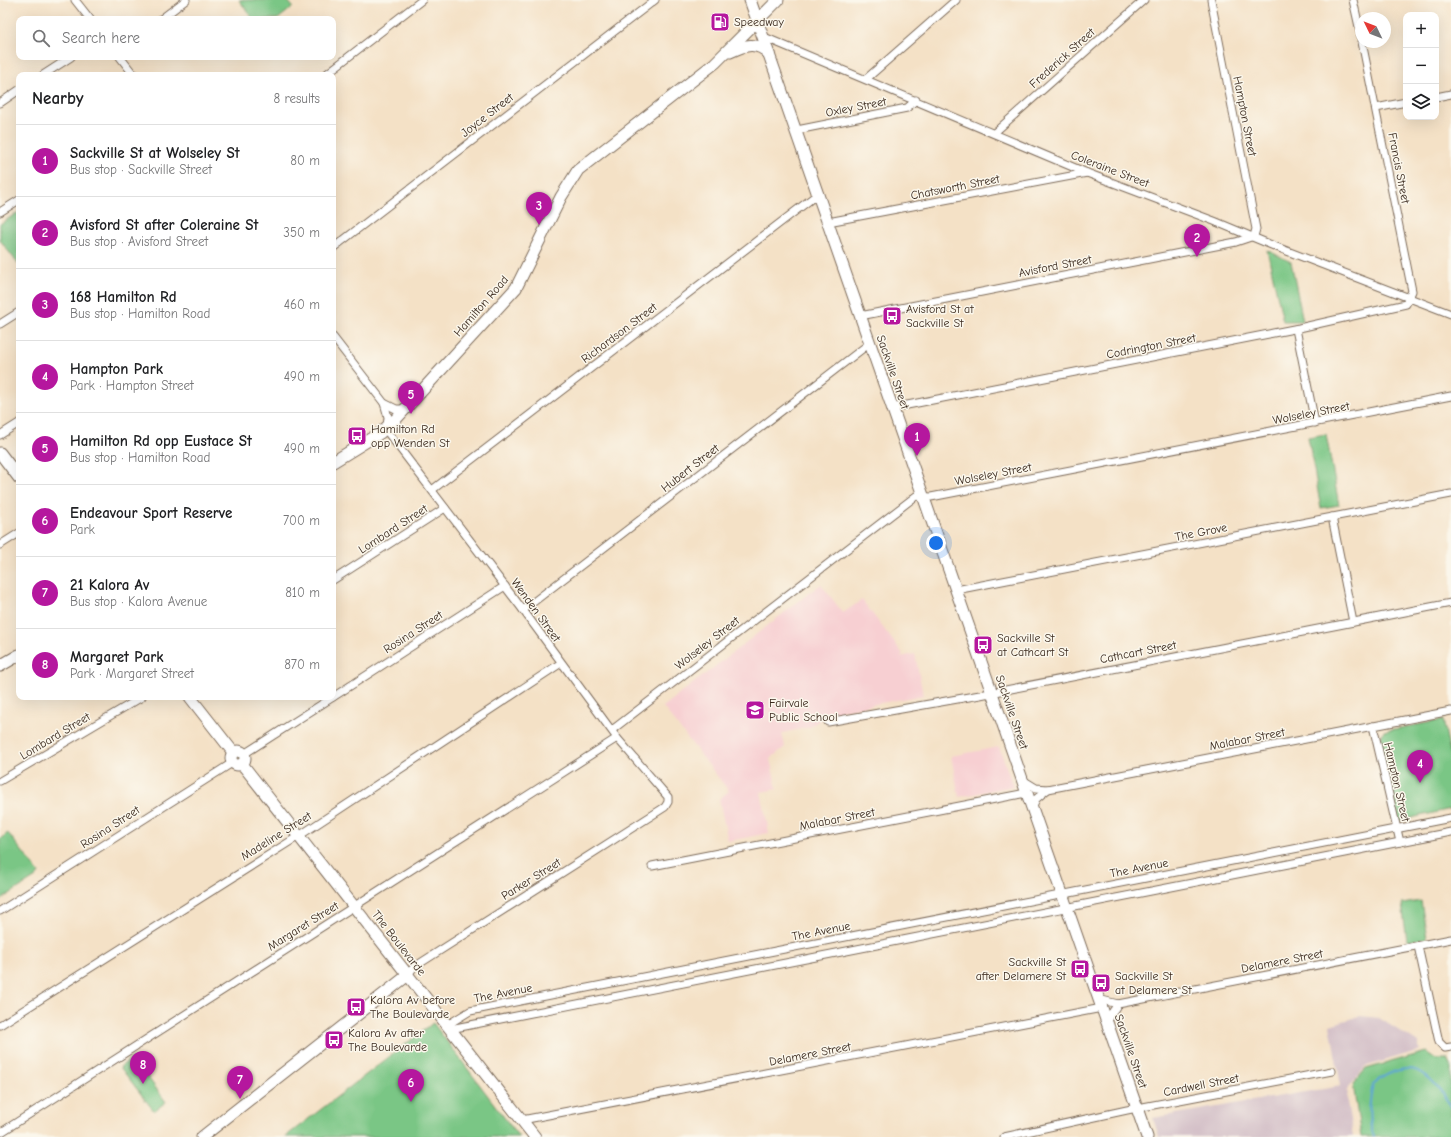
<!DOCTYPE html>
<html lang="en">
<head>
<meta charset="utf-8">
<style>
	:root { --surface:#fff; --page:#f6f6f6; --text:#202124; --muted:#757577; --line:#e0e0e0; --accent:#b5179e }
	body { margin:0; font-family:"Comic Neue",sans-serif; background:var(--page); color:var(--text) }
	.controls { position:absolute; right:12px; top:12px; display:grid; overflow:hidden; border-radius:8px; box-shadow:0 4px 16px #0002 }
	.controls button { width:36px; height:36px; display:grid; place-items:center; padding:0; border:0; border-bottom:1px solid var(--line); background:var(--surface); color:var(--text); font:20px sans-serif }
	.compass { position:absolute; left:1355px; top:12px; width:36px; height:36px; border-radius:50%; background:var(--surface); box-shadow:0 4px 16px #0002; rotate:313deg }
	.you { position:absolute; left:936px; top:543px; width:14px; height:14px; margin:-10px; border:3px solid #fff; border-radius:50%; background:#1a73e8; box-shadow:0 0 0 6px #1a73e833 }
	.badge { display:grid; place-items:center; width:26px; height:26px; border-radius:50%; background:var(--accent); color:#fff; font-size:13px; font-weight:700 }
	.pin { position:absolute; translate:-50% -33px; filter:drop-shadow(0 1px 2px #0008) }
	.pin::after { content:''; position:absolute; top:21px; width:14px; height:12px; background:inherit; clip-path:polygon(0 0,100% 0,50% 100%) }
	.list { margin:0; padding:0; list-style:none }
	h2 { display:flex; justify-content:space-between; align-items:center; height:52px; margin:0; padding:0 16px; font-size:17px }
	h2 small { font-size:13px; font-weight:400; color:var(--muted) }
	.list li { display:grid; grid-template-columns:26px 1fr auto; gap:12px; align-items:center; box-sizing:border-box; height:72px; padding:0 16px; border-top:1px solid var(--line) }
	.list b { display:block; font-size:15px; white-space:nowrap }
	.list p { margin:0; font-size:13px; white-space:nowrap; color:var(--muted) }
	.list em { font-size:13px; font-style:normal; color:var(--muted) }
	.icon { flex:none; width:22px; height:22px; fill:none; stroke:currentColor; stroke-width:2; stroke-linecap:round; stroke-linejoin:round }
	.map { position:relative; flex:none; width:1451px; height:1137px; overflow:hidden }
	.search { position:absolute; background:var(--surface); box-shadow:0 4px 16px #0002; left:16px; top:16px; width:320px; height:44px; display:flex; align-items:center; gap:10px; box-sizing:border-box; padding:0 14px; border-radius:8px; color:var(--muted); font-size:15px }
	.panel { position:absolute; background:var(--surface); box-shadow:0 4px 16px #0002; left:16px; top:72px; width:320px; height:628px; border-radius:8px }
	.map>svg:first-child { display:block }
	.built { fill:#f7cfd2 }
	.industrial { fill:#d2bdc6 }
	.green { fill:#7ac685; stroke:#5a7852 }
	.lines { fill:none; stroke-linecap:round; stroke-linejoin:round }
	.stream { stroke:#5fa6d5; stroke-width:2 }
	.street-casing { stroke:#7c6a59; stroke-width:9 }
	.secondary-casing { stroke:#7c6a59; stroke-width:13 }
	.street { stroke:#fff; stroke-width:7 }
	.secondary { stroke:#fff; stroke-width:11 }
	.labels { text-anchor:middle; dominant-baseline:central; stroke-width:3; stroke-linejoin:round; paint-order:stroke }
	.poi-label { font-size:12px; fill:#3b2a1e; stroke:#fbf7ec; text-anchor:start }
	.street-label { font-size:12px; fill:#3b2a1e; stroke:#fbf7ec }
</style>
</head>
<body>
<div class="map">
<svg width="1451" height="1137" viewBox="0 0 1451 1137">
	<rect width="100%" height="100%" fill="#fbf7ec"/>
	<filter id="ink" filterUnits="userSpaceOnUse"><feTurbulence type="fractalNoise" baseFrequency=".025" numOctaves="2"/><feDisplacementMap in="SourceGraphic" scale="8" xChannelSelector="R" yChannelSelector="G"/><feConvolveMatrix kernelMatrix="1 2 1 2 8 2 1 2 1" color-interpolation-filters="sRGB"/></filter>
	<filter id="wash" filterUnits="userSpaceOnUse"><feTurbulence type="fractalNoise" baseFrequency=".012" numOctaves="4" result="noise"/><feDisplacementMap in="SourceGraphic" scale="16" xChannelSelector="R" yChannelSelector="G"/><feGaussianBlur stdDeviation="0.9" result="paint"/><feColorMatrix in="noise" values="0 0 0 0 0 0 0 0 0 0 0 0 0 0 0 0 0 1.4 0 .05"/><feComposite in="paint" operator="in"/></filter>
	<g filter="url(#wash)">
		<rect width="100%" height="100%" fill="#f4e1c6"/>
		<!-- built -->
		<g class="built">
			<polygon points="821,584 843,613 862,600 903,654 900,657 915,654 923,695 829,713 810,727 782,733 785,747 770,759 777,789 761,792 769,833 728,841 719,799 729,791 663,707"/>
			<polygon points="999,747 1013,786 959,797 951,756"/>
		</g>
		<!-- industrial -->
		<polygon class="industrial" points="1360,1016 1379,1018 1418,1043 1420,1050 1367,1066 1348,1087 1347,1102 1353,1137 1159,1137 1153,1118 1341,1086 1330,1025"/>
		<!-- green -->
		<g class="green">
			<polygon points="239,0 287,0 293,7 278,19 253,19"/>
			<polygon points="19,212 19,265 0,240 0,224"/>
			<polygon points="1267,250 1291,262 1303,321 1283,321"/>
			<polygon points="1326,434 1339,505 1321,508 1308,437"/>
			<polygon points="1443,720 1451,757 1451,809 1398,821 1380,739 1384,731"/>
			<polygon points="8,833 39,873 36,877 0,900 0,839"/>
			<polygon points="1421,901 1427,938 1407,941 1402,904"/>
			<polygon points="433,1023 519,1137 285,1137"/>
			<polygon points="1426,1052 1436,1059 1448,1059 1451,1066 1451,1137 1361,1137 1353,1084 1366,1069"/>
			<polygon points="133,1057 166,1102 154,1111 120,1067"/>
		</g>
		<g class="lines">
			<!-- stream -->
			<path class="stream" d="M1374,1137C1367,1119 1369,1103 1373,1084C1411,1055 1430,1071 1451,1107"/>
		</g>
	</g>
	<g filter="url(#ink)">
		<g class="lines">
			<defs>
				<g id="street">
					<polyline points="75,0 90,19"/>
					<polyline points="1211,0 1256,229 1254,236"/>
					<polyline points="1353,0 1361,36"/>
					<polyline points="161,19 186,0"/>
					<polyline points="764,37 1087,173 1214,221 1274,246 1451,314"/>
					<polyline points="120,57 134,75"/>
					<polyline points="43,75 71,57"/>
					<polyline points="325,75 422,0"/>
					<polyline points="866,79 956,0"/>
					<polyline points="1436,97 1451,94"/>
					<polyline points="0,103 19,90"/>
					<polyline points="1376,108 1406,102"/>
					<polyline points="797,130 907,108 916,100"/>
					<polyline points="994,133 1144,0"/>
					<polyline points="0,212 19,200"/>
					<polyline points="828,222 1087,173"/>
					<polyline points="333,248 655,0"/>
					<polyline points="860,316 1236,242 1254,236"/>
					<polyline points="0,324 19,312"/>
					<polyline points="1296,329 1315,423"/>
					<polyline points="333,337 384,403 396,409 405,409"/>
					<polyline points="384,403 388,417 387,427"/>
					<polyline points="892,408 1299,328 1406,304 1412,291 1362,42"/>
					<polyline points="385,429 523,610 617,738 668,797 668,802 665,807 422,962 413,968 408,975"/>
					<polyline points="0,435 19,423"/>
					<polyline points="432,490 819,193"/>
					<polyline points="1332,517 1353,622"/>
					<polyline points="0,545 19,533"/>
					<polyline points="333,580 445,508"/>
					<polyline points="956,590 1451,494"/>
					<polyline points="523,610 870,343"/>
					<polyline points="333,697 505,586"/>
					<polyline points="828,722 980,695 1451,603"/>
					<polyline points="1373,726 1400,842"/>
					<polyline points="612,730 916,496 931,497 1451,396"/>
					<polyline points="244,754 333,697"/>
					<polyline points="1023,780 1036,788 1048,789 1451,711"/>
					<polyline points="0,781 142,697"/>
					<polyline points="1032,808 1036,799 1048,789"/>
					<polyline points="652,866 1026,793"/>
					<polyline points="0,911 232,763"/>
					<polyline points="1418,946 1439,1042 1445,1048 1451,1047"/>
					<polyline points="1098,999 1118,1004 1451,939"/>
					<polyline points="1106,1021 1118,1004"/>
					<polyline points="0,1025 305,832 561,663"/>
					<polyline points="450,1029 452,1022 470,1011 1451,818"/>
					<polyline points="450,1029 1451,832"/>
					<polyline points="522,1120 1102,1008"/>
					<polyline points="0,1133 617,738"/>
					<polyline points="1004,1137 1127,1110 1332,1071"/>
				</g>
				<g id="secondary">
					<polyline points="750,0 1147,1137"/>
					<path d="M730,52C745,45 757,41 769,54"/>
					<polyline points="0,453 19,478"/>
					<polyline points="333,462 380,433 396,419 516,288 561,197 578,170 715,63 778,0"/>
					<polyline points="0,666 19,655"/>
					<polyline points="190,697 233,752"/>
					<circle cx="238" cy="758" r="7"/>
					<polyline points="242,764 535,1137"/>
					<polyline points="202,1137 408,975"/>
				</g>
			</defs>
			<!-- street casing -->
			<use href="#street" class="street-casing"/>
			<!-- secondary casing -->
			<use href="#secondary" class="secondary-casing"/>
			<!-- street -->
			<use href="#street" class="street"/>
			<!-- secondary -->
			<use href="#secondary" class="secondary"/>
		</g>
	</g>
	<!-- icons -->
	<defs>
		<symbol id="fuel-square" viewBox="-11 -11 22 22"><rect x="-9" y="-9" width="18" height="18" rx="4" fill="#b5179e" stroke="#fbf7ec"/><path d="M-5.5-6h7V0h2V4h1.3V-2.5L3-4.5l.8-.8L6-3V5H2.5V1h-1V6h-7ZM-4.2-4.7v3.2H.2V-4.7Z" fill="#fff"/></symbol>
		<symbol id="bus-square" viewBox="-11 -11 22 22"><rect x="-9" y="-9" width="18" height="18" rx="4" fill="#b5179e" stroke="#fbf7ec"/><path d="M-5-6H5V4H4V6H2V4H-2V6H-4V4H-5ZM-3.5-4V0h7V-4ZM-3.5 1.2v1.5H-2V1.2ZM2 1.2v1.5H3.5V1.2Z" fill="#fff"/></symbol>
		<symbol id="school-square" viewBox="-11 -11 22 22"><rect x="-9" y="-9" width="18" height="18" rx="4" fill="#b5179e" stroke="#fbf7ec"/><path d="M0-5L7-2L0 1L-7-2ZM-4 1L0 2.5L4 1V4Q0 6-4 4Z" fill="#fff"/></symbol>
	</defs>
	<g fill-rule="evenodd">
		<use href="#fuel-square" x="709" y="11" width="22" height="22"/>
		<use href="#bus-square" x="881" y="305" width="22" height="22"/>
		<use href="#bus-square" x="346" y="425" width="22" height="22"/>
		<use href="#bus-square" x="972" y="634" width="22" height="22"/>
		<use href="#school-square" x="744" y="699" width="22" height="22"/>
		<use href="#bus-square" x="1069" y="958" width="22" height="22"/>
		<use href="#bus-square" x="1090" y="972" width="22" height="22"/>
		<use href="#bus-square" x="345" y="996" width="22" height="22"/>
		<use href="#bus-square" x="323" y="1029" width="22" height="22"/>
	</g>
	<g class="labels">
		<!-- poi labels -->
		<g class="poi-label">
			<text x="734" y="22">Speedway</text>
			<text x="906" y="309">Avisford St at<tspan x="906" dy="14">Sackville St</tspan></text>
			<text x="371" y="429">Hamilton Rd<tspan x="371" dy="14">opp Wenden St</tspan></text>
			<text x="997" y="638">Sackville St<tspan x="997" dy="14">at Cathcart St</tspan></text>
			<text x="769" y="703">Fairvale<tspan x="769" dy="14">Public School</tspan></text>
			<text x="1066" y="962" text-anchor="end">Sackville St<tspan x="1066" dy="14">after Delamere St</tspan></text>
			<text x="1115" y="976">Sackville St<tspan x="1115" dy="14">at Delamere St</tspan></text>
			<text x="370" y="1000">Kalora Av before<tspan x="370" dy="14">The Boulevarde</tspan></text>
			<text x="348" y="1033">Kalora Av after<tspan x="348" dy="14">The Boulevarde</tspan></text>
		</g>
		<!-- street labels -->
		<g class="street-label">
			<text transform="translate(1062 58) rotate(-42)">Frederick Street</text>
			<text transform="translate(856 107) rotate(-11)">Oxley Street</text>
			<text transform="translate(487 115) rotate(-38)">Joyce Street</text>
			<text transform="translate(1245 116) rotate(79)">Hampton Street</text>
			<text transform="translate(1399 168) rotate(79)">Francis Street</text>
			<text transform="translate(1110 169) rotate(21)">Coleraine Street</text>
			<text transform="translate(955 187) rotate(-11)">Chatsworth Street</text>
			<text transform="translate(1055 266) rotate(-11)">Avisford Street</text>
			<text transform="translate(481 306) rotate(-49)">Hamilton Road</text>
			<text transform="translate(619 333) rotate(-37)">Richardson Street</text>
			<text transform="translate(1151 346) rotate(-11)">Codrington Street</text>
			<text transform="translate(893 372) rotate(71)">Sackville Street</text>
			<text transform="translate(1311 413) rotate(-11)">Wolseley Street</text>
			<text transform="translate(690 468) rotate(-38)">Hubert Street</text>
			<text transform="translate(993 474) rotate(-11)">Wolseley Street</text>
			<text transform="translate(393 529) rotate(-33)">Lombard Street</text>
			<text transform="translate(1201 532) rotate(-11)">The Grove</text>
			<text transform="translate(536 610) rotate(54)">Wenden Street</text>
			<text transform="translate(413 632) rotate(-33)">Rosina Street</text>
			<text transform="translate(707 643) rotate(-38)">Wolseley Street</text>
			<text transform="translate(1138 652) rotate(-11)">Cathcart Street</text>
			<text transform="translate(1012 712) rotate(71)">Sackville Street</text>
			<text transform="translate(55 736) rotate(-31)">Lombard Street</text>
			<text transform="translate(1247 739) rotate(-11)">Malabar Street</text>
			<text transform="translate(1397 782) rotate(77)">Hampton Street</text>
			<text transform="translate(837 819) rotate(-11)">Malabar Street</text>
			<text transform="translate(110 827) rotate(-33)">Rosina Street</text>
			<text transform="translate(276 836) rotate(-32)">Madeline Street</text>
			<text transform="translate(1139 868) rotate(-11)">The Avenue</text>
			<text transform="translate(531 879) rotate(-32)">Parker Street</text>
			<text transform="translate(303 926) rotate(-32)">Margaret Street</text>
			<text transform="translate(821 931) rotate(-11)">The Avenue</text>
			<text transform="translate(399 943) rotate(52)">The Boulevarde</text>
			<text transform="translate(1282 961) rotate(-11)">Delamere Street</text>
			<text transform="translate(503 993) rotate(-11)">The Avenue</text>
			<text transform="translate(1131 1051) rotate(71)">Sackville Street</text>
			<text transform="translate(810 1054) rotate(-11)">Delamere Street</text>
			<text transform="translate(1201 1085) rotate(-11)">Cardwell Street</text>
		</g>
	</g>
</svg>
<div class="controls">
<button>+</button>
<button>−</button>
<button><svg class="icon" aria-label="layers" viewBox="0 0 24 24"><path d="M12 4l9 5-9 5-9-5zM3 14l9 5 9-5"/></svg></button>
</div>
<svg class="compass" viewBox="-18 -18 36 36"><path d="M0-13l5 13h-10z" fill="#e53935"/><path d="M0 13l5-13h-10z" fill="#757577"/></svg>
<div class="you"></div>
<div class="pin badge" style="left:917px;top:456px">1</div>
<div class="pin badge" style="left:1197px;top:257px">2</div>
<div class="pin badge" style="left:539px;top:225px">3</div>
<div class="pin badge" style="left:1420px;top:783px">4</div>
<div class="pin badge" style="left:411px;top:414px">5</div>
<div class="pin badge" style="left:411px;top:1102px">6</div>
<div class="pin badge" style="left:240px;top:1099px">7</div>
<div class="pin badge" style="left:143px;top:1084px">8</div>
<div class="search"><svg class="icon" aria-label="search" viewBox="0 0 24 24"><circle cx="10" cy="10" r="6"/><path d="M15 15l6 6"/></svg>Search here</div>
<section class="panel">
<h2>Nearby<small>8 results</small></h2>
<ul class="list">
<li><span class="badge">1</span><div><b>Sackville St at Wolseley St</b><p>Bus stop · Sackville Street</p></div><em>80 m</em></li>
<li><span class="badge">2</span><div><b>Avisford St after Coleraine St</b><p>Bus stop · Avisford Street</p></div><em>350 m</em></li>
<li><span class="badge">3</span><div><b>168 Hamilton Rd</b><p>Bus stop · Hamilton Road</p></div><em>460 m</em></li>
<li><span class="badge">4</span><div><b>Hampton Park</b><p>Park · Hampton Street</p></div><em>490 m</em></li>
<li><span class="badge">5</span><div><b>Hamilton Rd opp Eustace St</b><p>Bus stop · Hamilton Road</p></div><em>490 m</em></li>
<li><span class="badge">6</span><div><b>Endeavour Sport Reserve</b><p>Park</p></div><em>700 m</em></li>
<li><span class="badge">7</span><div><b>21 Kalora Av</b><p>Bus stop · Kalora Avenue</p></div><em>810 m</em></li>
<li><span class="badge">8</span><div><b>Margaret Park</b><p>Park · Margaret Street</p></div><em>870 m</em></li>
</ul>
</section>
</div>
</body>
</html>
